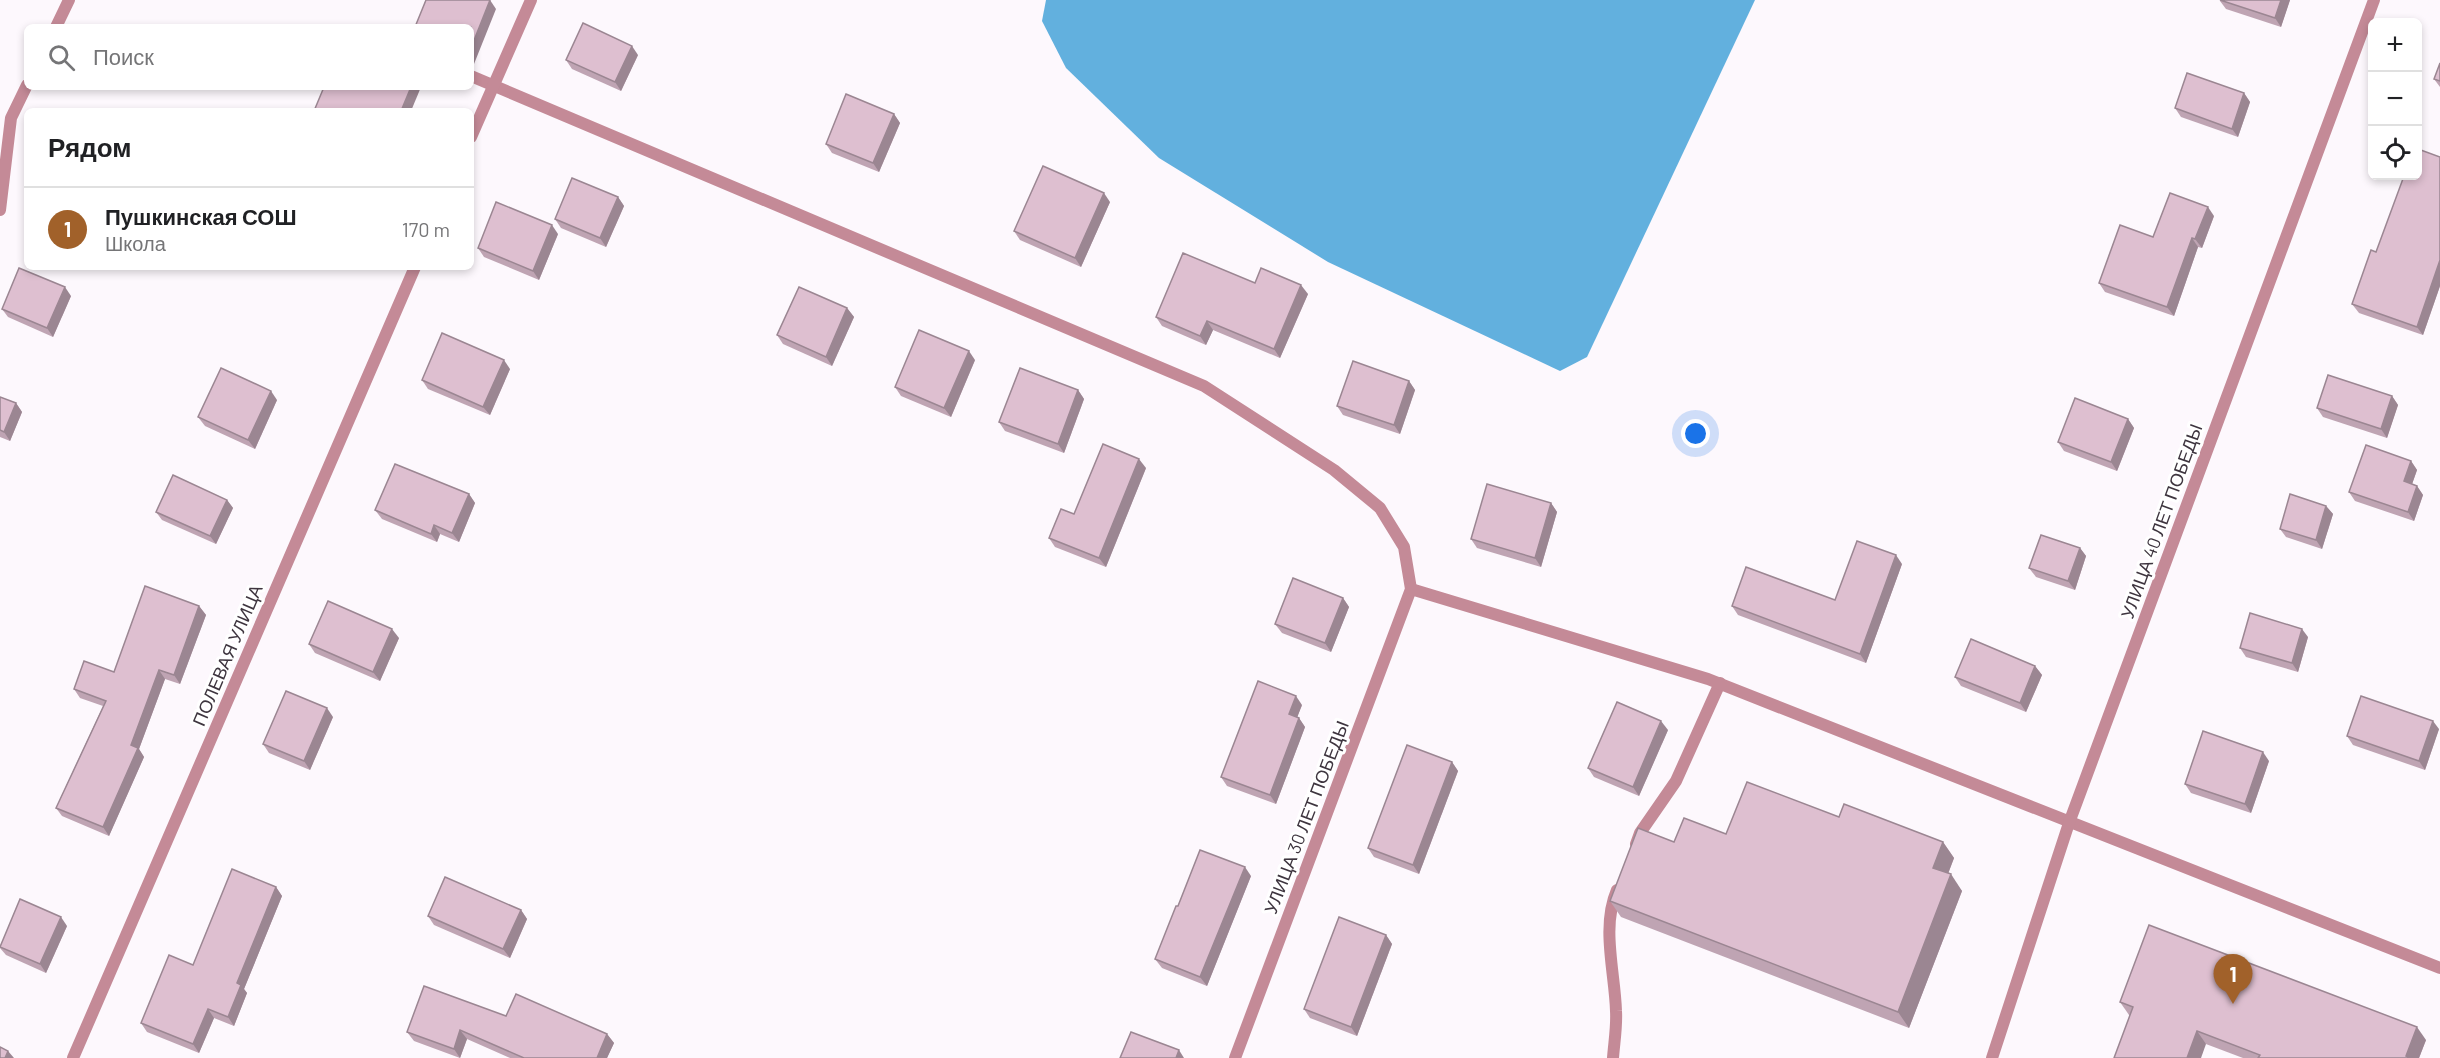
<!DOCTYPE html>
<html lang="ru">
<head>
<meta charset="utf-8">
<style>
	:root { --surface:#fff; --page:#f2f2f2; --text:#202124; --muted:#757577; --line:#e0e0e0; --accent:#a1612a }
	body { margin:0; font-family:Barlow,sans-serif; background:var(--page); color:var(--text) }
	.controls { position:absolute; right:18px; top:18px; display:grid; overflow:hidden; border-radius:9px; box-shadow:0 3px 9px #0003 }
	.controls button { width:54px; height:54px; display:grid; place-items:center; padding:0; border:0; border-bottom:2px solid var(--line); background:var(--surface); color:var(--text); font:30px sans-serif }
	.you { position:absolute; left:1696px; top:434px; width:21px; height:21px; margin:-15px; border:4px solid #fff; border-radius:50%; background:#1a73e8; box-shadow:0 0 0 9px #1a73e833 }
	.badge { display:grid; place-items:center; width:39px; height:39px; border-radius:50%; background:var(--accent); color:#fff; font-size:20px; font-weight:700 }
	.pin { position:absolute; translate:-50% -50px; filter:drop-shadow(0 2px 3px #0008) }
	.pin::after { content:''; position:absolute; top:32px; width:21px; height:18px; background:inherit; clip-path:polygon(0 0,100% 0,50% 100%) }
	.list { margin:0; padding:0; list-style:none }
	h2 { display:flex; justify-content:space-between; align-items:center; height:78px; margin:0; padding:0 24px; font-size:26px }
	h2 small { font-size:20px; font-weight:400; color:var(--muted) }
	.list li { display:grid; grid-template-columns:39px 1fr auto; gap:18px; align-items:center; box-sizing:border-box; height:84px; padding:0 24px; border-top:2px solid var(--line) }
	.list b { display:block; font-size:22px; white-space:nowrap }
	.list p { margin:0; font-size:20px; white-space:nowrap; color:var(--muted) }
	.list em { font-size:20px; font-style:normal; color:var(--muted) }
	.icon { flex:none; width:33px; height:33px; fill:none; stroke:currentColor; stroke-width:2; stroke-linecap:round; stroke-linejoin:round }
	.map { position:relative; flex:none; width:2440px; height:1058px; overflow:hidden }
	.search { position:absolute; background:var(--surface); box-shadow:0 3px 9px #0003; left:24px; top:24px; width:450px; height:66px; display:flex; align-items:center; gap:15px; box-sizing:border-box; padding:0 21px; border-radius:9px; color:var(--muted); font-size:22px }
	.panel { position:absolute; background:var(--surface); box-shadow:0 3px 9px #0003; left:24px; top:108px; width:450px; height:162px; border-radius:9px }
	.map>svg:first-child { display:block }
	.water { fill:#62b0de }
	.lines { fill:none; stroke-linecap:round; stroke-linejoin:round }
	.service { stroke:#c48a97; stroke-width:12 }
	.minor { stroke:#c48a97; stroke-width:12 }
	.wall { fill:#bfa4b3 }
	.shaded-wall { fill:#9b8692 }
	.building { fill:#debfd0; stroke:#9b8692; stroke-width:1.5 }
	.labels { text-anchor:middle; dominant-baseline:central; stroke-width:6; stroke-linejoin:round; paint-order:stroke }
	.street-label { font-size:18px; fill:#3e353f; stroke:#fff }
</style>
</head>
<body>
<div class="map">
<svg width="2440" height="1058" viewBox="0 0 2440 1058">
	<rect width="100%" height="100%" fill="#fdf8fd"/>
	<!-- water -->
	<polygon class="water" points="1046,0 1755,0 1587,357 1560,371 1328,262 1159,158 1066,68 1042,21"/>
	<g class="lines">
		<!-- service -->
		<g class="service">
			<polyline points="56,27 69,0"/>
			<polyline points="0,210 11,118 27,85"/>
			<polyline points="1636,844 1640,833 1676,781 1720,683"/>
			<path d="M1613,1058C1614,1043 1617,1027 1616,1011C1615,973 1601,927 1617,890"/>
		</g>
		<!-- minor -->
		<g class="minor">
			<polyline points="471,76 1204,386 1334,470 1380,508 1404,547 1411,589 1235,1058"/>
			<polyline points="471,137 531,0"/>
			<polyline points="1411,589 1708,679 2440,968"/>
			<polyline points="73,1058 415,267"/>
			<polyline points="1992,1058 2069,823 2374,0"/>
		</g>
	</g>
	<!-- wall -->
	<g class="wall">
		<polygon points="2290,0 2281,27 2226,9 2220,1"/>
		<polygon points="638,55 621,91 572,69 566,60"/>
		<polygon points="2440,63 2440,87 2434,79"/>
		<polygon points="2244,93 2250,102 2238,137 2181,117 2175,108"/>
		<polygon points="894,114 900,123 879,172 832,153 826,144"/>
		<polygon points="2440,157 2440,286 2423,335 2359,313 2352,304 2376,252"/>
		<polygon points="618,197 624,206 606,247 561,228 555,219"/>
		<polygon points="1110,202 1081,267 1020,240 1014,231"/>
		<polygon points="2214,216 2202,248 2198,247 2174,316 2105,292 2099,283"/>
		<polygon points="558,234 539,280 484,257 478,248"/>
		<polygon points="1255,283 1308,294 1280,358 1213,330 1206,345 1162,326 1156,317"/>
		<polygon points="71,296 53,337 8,317 2,309"/>
		<polygon points="847,308 854,317 832,366 783,344 777,335"/>
		<polygon points="975,360 951,417 901,396 895,387"/>
		<polygon points="510,369 490,415 428,389 422,380"/>
		<polygon points="1409,381 1415,390 1400,434 1343,415 1337,406"/>
		<polygon points="1078,390 1084,399 1064,453 1005,431 999,422"/>
		<polygon points="2392,396 2398,405 2387,438 2323,417 2317,408"/>
		<polygon points="0,397 16,403 22,412 10,441 0,437"/>
		<polygon points="277,400 255,449 205,426 198,417"/>
		<polygon points="2128,419 2134,428 2117,471 2064,451 2058,442"/>
		<polygon points="2411,461 2417,470 2412,484 2417,486 2423,495 2414,521 2355,501 2349,492"/>
		<polygon points="1146,468 1106,567 1055,547 1049,538 1074,514"/>
		<polygon points="469,494 475,503 459,542 440,534 437,542 382,519 375,510"/>
		<polygon points="227,500 233,508 216,544 162,520 156,512"/>
		<polygon points="1551,503 1557,512 1541,567 1477,548 1471,539"/>
		<polygon points="2326,506 2333,514 2322,549 2286,537 2280,529"/>
		<polygon points="2080,548 2086,556 2075,590 2036,577 2029,568"/>
		<polygon points="1902,564 1866,663 1738,615 1732,606 1835,600"/>
		<polygon points="1343,598 1349,607 1331,652 1282,633 1275,624"/>
		<polygon points="199,606 206,615 180,684 165,679 139,749 144,757 109,836 62,816 56,808 103,706 80,698 74,689 114,672"/>
		<polygon points="2308,637 2298,672 2246,657 2240,648"/>
		<polygon points="399,638 380,681 315,653 309,644"/>
		<polygon points="2035,666 2042,675 2026,712 1961,686 1955,677"/>
		<polygon points="1302,705 1297,717 1299,718 1305,727 1276,804 1227,786 1221,777"/>
		<polygon points="333,717 310,770 269,753 263,744"/>
		<polygon points="2439,729 2425,770 2353,745 2347,736"/>
		<polygon points="1668,730 1639,796 1594,777 1588,768"/>
		<polygon points="2269,761 2251,813 2191,793 2185,784"/>
		<polygon points="1452,762 1458,771 1419,874 1374,857 1368,848"/>
		<polygon points="1839,817 1943,842 1954,858 1948,874 1962,891 1909,1028 1621,917 1610,901 1674,842"/>
		<polygon points="1251,876 1207,986 1162,968 1155,959 1178,906"/>
		<polygon points="276,887 282,896 244,989 247,993 234,1026 214,1018 199,1053 147,1032 141,1023"/>
		<polygon points="521,910 527,919 510,958 434,925 428,916"/>
		<polygon points="67,926 46,973 6,955 0,948 0,945"/>
		<polygon points="1386,935 1392,944 1357,1036 1310,1018 1304,1009"/>
		<polygon points="2120,1002 2426,1040 2419,1058 2243,1058 2129,1015"/>
		<polygon points="506,1016 607,1034 614,1043 607,1058 510,1058 467,1039 460,1058 414,1041 407,1032"/>
	</g>
	<!-- shaded-wall -->
	<g class="shaded-wall">
		<polygon points="490,0 496,9 474,64 471,60 471,48"/>
		<polygon points="2281,0 2290,0 2281,27 2275,18"/>
		<polygon points="632,46 638,55 621,91 615,82"/>
		<polygon points="411,87 421,87 411,111 401,111"/>
		<polygon points="2244,93 2250,102 2238,137 2232,129"/>
		<polygon points="894,114 900,123 879,172 873,163"/>
		<polygon points="1104,193 1110,202 1081,267 1075,258"/>
		<polygon points="618,197 624,206 606,247 600,238"/>
		<polygon points="2208,207 2214,216 2202,248 2195,239"/>
		<polygon points="552,225 558,234 539,280 533,271"/>
		<polygon points="2192,238 2198,247 2174,316 2167,307"/>
		<polygon points="2440,260 2440,286 2423,335 2417,327"/>
		<polygon points="1301,285 1308,294 1280,358 1274,349"/>
		<polygon points="65,287 71,296 53,337 47,328"/>
		<polygon points="847,308 854,317 832,366 826,357"/>
		<polygon points="1207,321 1213,330 1206,345 1200,336"/>
		<polygon points="969,351 975,360 951,417 944,408"/>
		<polygon points="504,360 510,369 490,415 483,407"/>
		<polygon points="1409,381 1415,390 1400,434 1394,425"/>
		<polygon points="1078,390 1084,399 1064,453 1058,444"/>
		<polygon points="271,391 277,400 255,449 248,440"/>
		<polygon points="2392,396 2398,405 2387,438 2381,429"/>
		<polygon points="16,403 22,412 10,441 4,432"/>
		<polygon points="2128,419 2134,428 2117,471 2111,462"/>
		<polygon points="1139,459 1146,468 1106,567 1099,558"/>
		<polygon points="2411,461 2417,470 2410,490 2404,481"/>
		<polygon points="2417,486 2423,495 2414,521 2408,512"/>
		<polygon points="469,494 475,503 459,542 452,533"/>
		<polygon points="227,500 233,508 216,544 210,536"/>
		<polygon points="1551,503 1557,512 1541,567 1535,558"/>
		<polygon points="2326,506 2333,514 2322,549 2316,540"/>
		<polygon points="434,525 440,534 437,542 431,534"/>
		<polygon points="2080,548 2086,556 2075,590 2068,581"/>
		<polygon points="1896,555 1902,564 1866,663 1860,654"/>
		<polygon points="1343,598 1349,607 1331,652 1325,643"/>
		<polygon points="199,606 206,615 180,684 174,675"/>
		<polygon points="392,629 399,638 380,681 373,672"/>
		<polygon points="2302,629 2308,637 2298,672 2292,663"/>
		<polygon points="2035,666 2042,675 2026,712 2020,703"/>
		<polygon points="159,670 165,679 139,749 144,757 109,836 103,827 131,745"/>
		<polygon points="1296,696 1302,705 1295,723 1289,714"/>
		<polygon points="327,708 333,717 310,770 304,761"/>
		<polygon points="1299,718 1305,727 1276,804 1270,795"/>
		<polygon points="1661,721 1668,730 1639,796 1633,787"/>
		<polygon points="2433,721 2439,729 2425,770 2419,761"/>
		<polygon points="2263,752 2269,761 2251,813 2245,804"/>
		<polygon points="1452,762 1458,771 1419,874 1413,865"/>
		<polygon points="1943,842 1954,858 1944,884 1933,868"/>
		<polygon points="1245,867 1251,876 1207,986 1200,977"/>
		<polygon points="1951,874 1962,891 1909,1028 1898,1012"/>
		<polygon points="276,887 282,896 244,989 247,993 234,1026 228,1017 237,983"/>
		<polygon points="521,910 527,919 510,958 503,949"/>
		<polygon points="61,917 67,926 46,973 40,964"/>
		<polygon points="1386,935 1392,944 1357,1036 1351,1027"/>
		<polygon points="208,1009 214,1018 199,1053 193,1044"/>
		<polygon points="2417,1027 2426,1040 2419,1058 2407,1058 2406,1056"/>
		<polygon points="460,1030 467,1039 460,1058 454,1049"/>
		<polygon points="2197,1031 2206,1044 2201,1058 2187,1058"/>
		<polygon points="607,1034 614,1043 607,1058 597,1058"/>
		<polygon points="1179,1050 1184,1058 1176,1058"/>
		<polygon points="8,1051 14,1058 5,1058"/>
	</g>
	<!-- building -->
	<g class="building">
		<polygon points="426,0 490,0 471,48 471,27 415,27"/>
		<polygon points="2220,0 2281,0 2275,18"/>
		<polygon points="583,23 632,46 615,82 566,60"/>
		<polygon points="2440,63 2440,81 2434,79"/>
		<polygon points="2187,73 2244,93 2232,129 2175,108"/>
		<polygon points="324,87 411,87 401,111 314,111"/>
		<polygon points="846,94 894,114 873,163 826,144"/>
		<polygon points="2418,149 2440,157 2440,260 2417,327 2352,304 2371,250 2376,252 2404,176 2418,176"/>
		<polygon points="1043,166 1104,193 1075,258 1014,231"/>
		<polygon points="572,178 618,197 600,238 555,219"/>
		<polygon points="2170,193 2208,207 2195,239 2192,238 2167,307 2099,283 2120,225 2153,237"/>
		<polygon points="496,202 552,225 533,271 478,248"/>
		<polygon points="1183,253 1255,283 1261,268 1301,285 1274,349 1207,321 1200,336 1156,317"/>
		<polygon points="19,268 65,287 47,328 2,309"/>
		<polygon points="799,287 847,308 826,357 777,335"/>
		<polygon points="919,330 969,351 944,408 895,387"/>
		<polygon points="442,333 504,360 483,407 422,380"/>
		<polygon points="1353,361 1409,381 1394,425 1337,406"/>
		<polygon points="221,368 271,391 248,440 198,417"/>
		<polygon points="1020,368 1078,390 1058,444 999,422"/>
		<polygon points="2328,375 2392,396 2381,429 2317,408"/>
		<polygon points="0,397 16,403 4,432 0,430"/>
		<polygon points="2075,398 2128,419 2111,462 2058,442"/>
		<polygon points="1103,444 1139,459 1099,558 1049,538 1061,509 1074,514"/>
		<polygon points="2366,445 2411,461 2404,481 2417,486 2408,512 2349,492"/>
		<polygon points="395,464 469,494 452,533 434,525 431,534 375,510"/>
		<polygon points="173,475 227,500 210,536 156,512"/>
		<polygon points="1487,484 1551,503 1535,558 1471,539"/>
		<polygon points="2290,494 2326,506 2316,540 2280,529"/>
		<polygon points="2041,535 2080,548 2068,581 2029,568"/>
		<polygon points="1857,541 1896,555 1860,654 1732,606 1746,567 1835,600"/>
		<polygon points="1293,578 1343,598 1325,643 1275,624"/>
		<polygon points="145,586 199,606 174,675 159,670 131,745 138,748 103,827 56,808 106,701 74,689 84,661 114,672"/>
		<polygon points="328,601 392,629 373,672 309,644"/>
		<polygon points="2250,613 2302,629 2292,663 2240,648"/>
		<polygon points="1971,639 2035,666 2020,703 1955,677"/>
		<polygon points="1258,681 1296,696 1289,714 1299,718 1270,795 1221,777"/>
		<polygon points="286,691 327,708 304,761 263,744"/>
		<polygon points="2361,696 2433,721 2419,761 2347,736"/>
		<polygon points="1617,702 1661,721 1633,787 1588,768"/>
		<polygon points="2203,731 2263,752 2245,804 2185,784"/>
		<polygon points="1407,745 1452,762 1413,865 1368,848"/>
		<polygon points="1747,782 1839,817 1844,804 1943,842 1933,868 1951,874 1898,1012 1610,901 1638,828 1674,842 1684,818 1726,834"/>
		<polygon points="1200,850 1245,867 1200,977 1155,959 1176,906 1178,906"/>
		<polygon points="232,869 276,887 237,983 241,985 228,1017 208,1009 193,1044 141,1023 169,955 193,965"/>
		<polygon points="445,877 521,910 503,949 428,916"/>
		<polygon points="20,899 61,917 40,964 0,947"/>
		<polygon points="1339,917 1386,935 1351,1027 1304,1009"/>
		<polygon points="2149,925 2417,1027 2406,1056 2412,1058 2258,1058 2260,1055 2197,1031 2187,1058 2114,1058 2133,1007 2120,1002"/>
		<polygon points="424,986 506,1016 516,994 607,1034 597,1058 524,1058 460,1030 454,1049 407,1032"/>
		<polygon points="1131,1032 1179,1050 1176,1058 1120,1058"/>
		<polygon points="0,1047 8,1051 5,1058 0,1058"/>
	</g>
	<g class="labels">
		<!-- street labels -->
		<g class="street-label">
			<text transform="translate(2161 521) rotate(-70)">УЛИЦА 40 ЛЕТ ПОБЕДЫ</text>
			<text transform="translate(227 655) rotate(-67)">ПОЛЕВАЯ УЛИЦА</text>
			<text transform="translate(1306 817) rotate(-69)">УЛИЦА 30 ЛЕТ ПОБЕДЫ</text>
		</g>
	</g>
</svg>
<div class="controls">
<button>+</button>
<button>−</button>
<button><svg class="icon" aria-label="locate" viewBox="0 0 24 24"><circle cx="12" cy="12" r="6"/><path d="M12 2v4M12 18v4M2 12h4M18 12h4"/></svg></button>
</div>
<div class="you"></div>
<div class="pin badge" style="left:2233px;top:1004px">1</div>
<div class="search"><svg class="icon" aria-label="search" viewBox="0 0 24 24"><circle cx="10" cy="10" r="6"/><path d="M15 15l6 6"/></svg>Поиск</div>
<section class="panel">
<h2>Рядом<small></small></h2>
<ul class="list">
<li><span class="badge">1</span><div><b>Пушкинская СОШ</b><p>Школа</p></div><em>170 m</em></li>
</ul>
</section>
</div>
</body>
</html>
